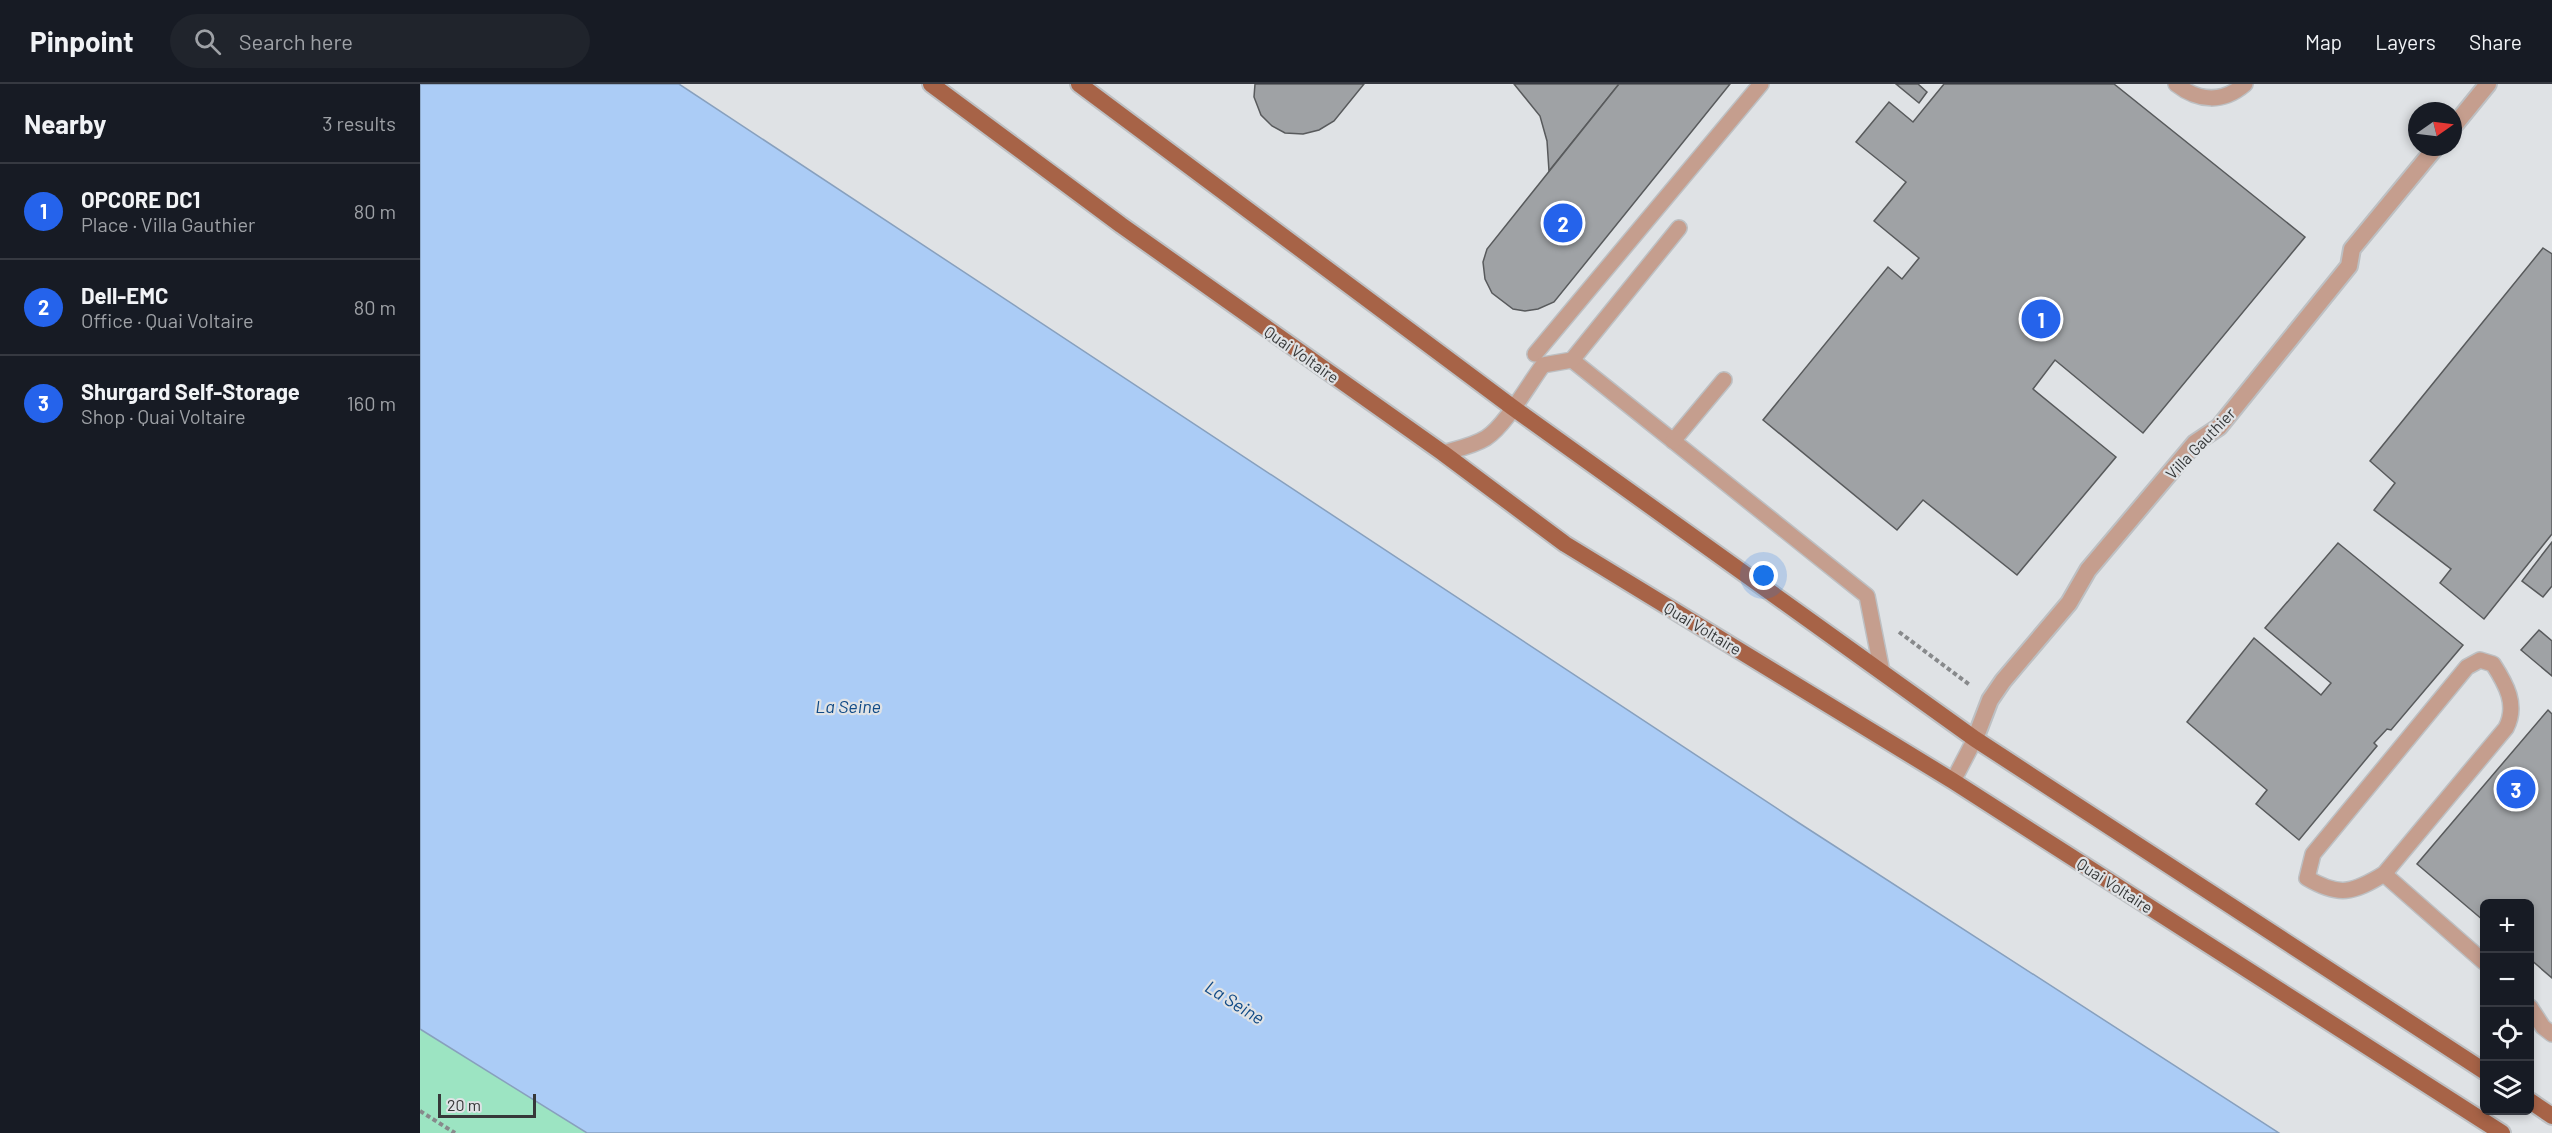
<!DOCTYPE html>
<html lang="en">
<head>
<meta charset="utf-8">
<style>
	:root { --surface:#171b24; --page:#20242c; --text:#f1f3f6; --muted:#9ea1a6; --line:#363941; --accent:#2563eb }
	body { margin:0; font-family:Barlow,sans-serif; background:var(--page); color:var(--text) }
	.controls { position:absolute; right:18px; bottom:18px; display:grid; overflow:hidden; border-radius:9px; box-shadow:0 3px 9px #0003 }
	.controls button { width:54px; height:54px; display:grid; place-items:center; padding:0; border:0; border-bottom:2px solid var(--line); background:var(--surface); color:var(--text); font:30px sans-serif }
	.compass { position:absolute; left:1988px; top:18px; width:54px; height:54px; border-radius:50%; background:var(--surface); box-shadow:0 3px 9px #0003; rotate:76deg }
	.scale { position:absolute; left:18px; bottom:15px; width:98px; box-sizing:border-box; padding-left:6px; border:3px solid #363839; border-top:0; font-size:16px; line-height:21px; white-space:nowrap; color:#363839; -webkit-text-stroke:4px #dfe2e5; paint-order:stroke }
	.you { position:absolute; left:1344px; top:492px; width:21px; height:21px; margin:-15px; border:4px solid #fff; border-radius:50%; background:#1a73e8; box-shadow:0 0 0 9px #1a73e833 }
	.badge { display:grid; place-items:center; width:39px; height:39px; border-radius:50%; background:var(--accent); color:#fff; font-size:20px; font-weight:700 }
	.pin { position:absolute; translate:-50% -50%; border:3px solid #fff; box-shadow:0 2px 6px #0006 }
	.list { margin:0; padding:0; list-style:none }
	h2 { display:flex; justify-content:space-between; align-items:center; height:78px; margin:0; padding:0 24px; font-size:26px }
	h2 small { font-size:20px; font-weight:400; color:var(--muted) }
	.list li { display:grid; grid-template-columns:39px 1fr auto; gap:18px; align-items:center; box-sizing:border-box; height:96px; padding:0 24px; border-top:2px solid var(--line) }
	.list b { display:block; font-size:22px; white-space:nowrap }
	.list p { margin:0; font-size:20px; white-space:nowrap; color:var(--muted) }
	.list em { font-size:20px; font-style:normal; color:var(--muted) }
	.icon { flex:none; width:33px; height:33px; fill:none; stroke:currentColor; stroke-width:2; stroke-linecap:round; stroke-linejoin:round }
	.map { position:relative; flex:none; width:2132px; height:1049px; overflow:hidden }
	header { display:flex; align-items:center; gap:36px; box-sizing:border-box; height:84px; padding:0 30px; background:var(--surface); border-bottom:2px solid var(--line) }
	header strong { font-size:28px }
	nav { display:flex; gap:33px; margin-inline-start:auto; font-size:21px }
	.search { width:420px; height:54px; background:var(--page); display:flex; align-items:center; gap:15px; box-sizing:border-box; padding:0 21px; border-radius:33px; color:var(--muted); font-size:22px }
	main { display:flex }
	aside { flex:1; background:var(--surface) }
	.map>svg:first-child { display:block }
	.green { fill:#9ce4c2 }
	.water { fill:#abccf6; stroke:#88a0bd; stroke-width:1.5 }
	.building { fill:#9fa2a5; stroke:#585a5c; stroke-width:1.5 }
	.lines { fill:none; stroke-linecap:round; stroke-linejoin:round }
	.service-casing { stroke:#bdc0c3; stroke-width:18 }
	.minor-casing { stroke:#bdc0c3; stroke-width:20 }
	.primary-casing { stroke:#bdc0c3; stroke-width:20 }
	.path { stroke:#87898b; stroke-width:4; stroke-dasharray:4.5 3; stroke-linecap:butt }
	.service { stroke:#c59e8e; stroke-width:15 }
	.minor { stroke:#c59e8e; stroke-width:16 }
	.primary { stroke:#a76347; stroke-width:16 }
	.labels { text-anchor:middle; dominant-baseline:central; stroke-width:4.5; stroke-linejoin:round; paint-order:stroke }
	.street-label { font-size:16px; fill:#363839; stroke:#dfe2e5 }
	.water-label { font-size:18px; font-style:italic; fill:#104a86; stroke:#dfe2e5 }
</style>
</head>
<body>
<header>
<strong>Pinpoint</strong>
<div class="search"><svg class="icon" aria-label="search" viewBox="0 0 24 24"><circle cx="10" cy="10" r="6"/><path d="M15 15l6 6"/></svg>Search here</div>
<nav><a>Map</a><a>Layers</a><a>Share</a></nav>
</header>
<main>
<aside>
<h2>Nearby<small>3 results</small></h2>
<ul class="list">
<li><span class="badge">1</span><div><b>OPCORE DC1</b><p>Place · Villa Gauthier</p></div><em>80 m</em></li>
<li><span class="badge">2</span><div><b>Dell-EMC</b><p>Office · Quai Voltaire</p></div><em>80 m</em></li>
<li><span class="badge">3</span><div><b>Shurgard Self-Storage</b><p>Shop · Quai Voltaire</p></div><em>160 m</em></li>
</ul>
</aside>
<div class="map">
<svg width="2132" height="1049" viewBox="0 0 2132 1049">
	<rect width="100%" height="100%" fill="#dfe2e5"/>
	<!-- green -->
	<polygon class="green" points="0,945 167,1049 0,1049"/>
	<!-- water -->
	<polygon class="water" points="0,0 259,0 1379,739 1859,1049 167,1049 0,945"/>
	<!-- building -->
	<g class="building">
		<polygon points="835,0 944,0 914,37 899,46 883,50 865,49 852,42 841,31 834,13"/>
		<polygon points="1094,0 1199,0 1129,87 1127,57 1120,32"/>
		<polygon points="1199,0 1310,0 1134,218 1118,225 1105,227 1093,225 1072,209 1065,195 1063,178 1067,165"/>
		<polygon points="1476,0 1498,0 1507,8 1499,19"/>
		<polygon points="1524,0 1694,0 1885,153 1723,349 1635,276 1613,305 1696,373 1597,491 1503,416 1477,446 1343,336 1468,183 1482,195 1499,174 1454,137 1486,98 1436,58 1469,18 1493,38"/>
		<polygon points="2123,164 2132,170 2132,450 2064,535 2020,499 2031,485 1954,426 1975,399 1950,377"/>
		<polygon points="2132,458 2132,502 2123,513 2102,497"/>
		<polygon points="1918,459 2043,561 1971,646 1967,645 1954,659 1957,662 1879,756 1836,720 1847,706 1767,638 1834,554 1901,611 1911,599 1845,544"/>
		<polygon points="2119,546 2132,557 2132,592 2101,566"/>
		<polygon points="2128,626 2132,630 2132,894 2110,875 2110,820 2064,820 2064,837 1997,780"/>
	</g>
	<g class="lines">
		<defs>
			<g id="service">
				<path d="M1756,0C1779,18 1803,19 1825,0"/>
				<polyline points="1115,270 1341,0"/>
				<polyline points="1152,276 1447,512 1462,588"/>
				<polyline points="1253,357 1304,296"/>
				<path d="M1023,369C1037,365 1053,362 1066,354C1085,342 1109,300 1123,281L1152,276L1259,144"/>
				<path d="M2060,576L2073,580C2086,600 2098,621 2086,644L1964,790C1933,809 1919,813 1887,794L1893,770L2047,583Z"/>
				<polyline points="1533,697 1555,655"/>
				<polyline points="1964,790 2064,878"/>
				<polyline points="2110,923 2123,943 2132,950"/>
			</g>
			<g id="minor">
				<polyline points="2033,43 2068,0"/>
				<polyline points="1555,655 1570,616 1583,597 1649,519 1668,486 1775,359 1799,343 1929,182 1932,165 2016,63"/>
			</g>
			<g id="primary">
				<polyline points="511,0 701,141 1023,369 1145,460 1533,697 2082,1049"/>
				<polyline points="659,0 1092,323 1555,655 2064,987"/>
				<polyline points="2110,1017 2132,1032"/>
			</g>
		</defs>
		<!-- service casing -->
		<use href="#service" class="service-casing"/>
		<!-- minor casing -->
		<use href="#minor" class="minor-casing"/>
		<!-- primary casing -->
		<use href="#primary" class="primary-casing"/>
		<!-- path -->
		<g class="path">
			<polyline points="1479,548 1550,601"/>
			<polyline points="0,1027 35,1049"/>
		</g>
		<!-- service -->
		<use href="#service" class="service"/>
		<!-- minor -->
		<use href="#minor" class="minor"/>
		<!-- primary -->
		<use href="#primary" class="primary"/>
	</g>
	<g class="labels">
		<!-- street labels -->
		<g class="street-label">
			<text transform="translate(882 270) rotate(35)">Quai Voltaire</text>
			<text transform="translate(1780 359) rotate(-46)">Villa Gauthier</text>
			<text transform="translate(1283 544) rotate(31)">Quai Voltaire</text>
			<text transform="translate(1695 801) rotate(33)">Quai Voltaire</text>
		</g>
		<!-- water labels -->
		<g class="water-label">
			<text x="428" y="622">La Seine</text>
			<text transform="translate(815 918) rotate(32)">La Seine</text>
		</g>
	</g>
</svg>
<div class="controls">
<button>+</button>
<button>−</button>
<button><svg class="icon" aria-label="locate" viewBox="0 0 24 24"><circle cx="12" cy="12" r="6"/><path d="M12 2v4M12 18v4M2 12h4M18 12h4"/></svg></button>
<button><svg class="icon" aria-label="layers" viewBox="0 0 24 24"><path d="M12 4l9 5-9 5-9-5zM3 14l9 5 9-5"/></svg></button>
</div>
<svg class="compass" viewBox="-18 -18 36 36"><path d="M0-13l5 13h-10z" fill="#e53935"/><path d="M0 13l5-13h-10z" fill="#9ea1a6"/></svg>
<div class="scale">20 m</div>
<div class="you"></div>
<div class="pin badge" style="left:1621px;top:235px">1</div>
<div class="pin badge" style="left:1143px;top:139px">2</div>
<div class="pin badge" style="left:2096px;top:705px">3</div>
</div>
</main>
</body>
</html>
